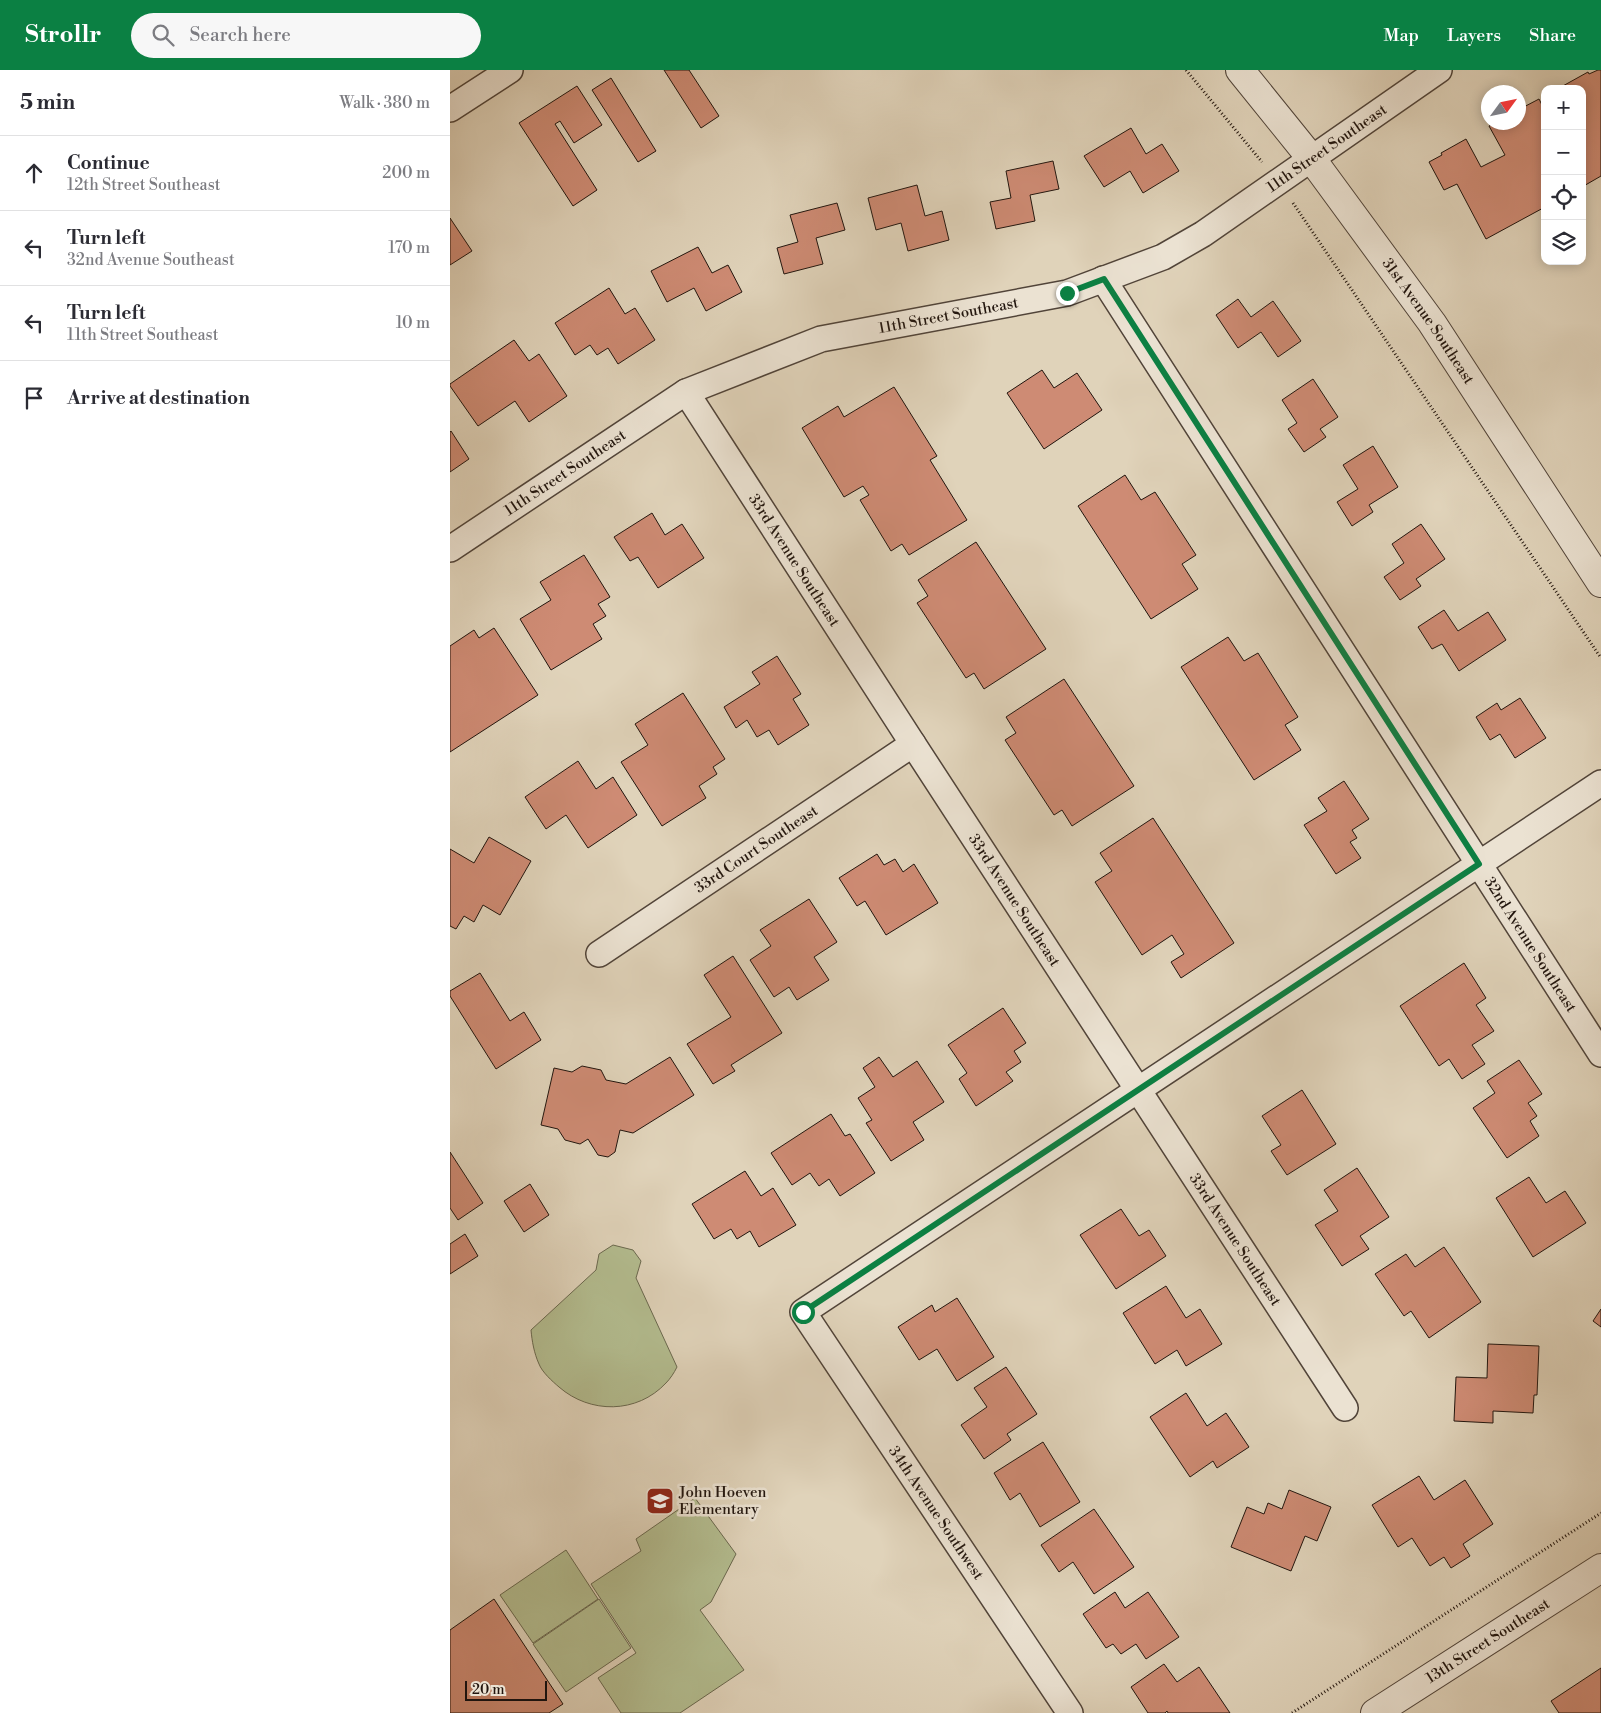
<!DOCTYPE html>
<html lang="en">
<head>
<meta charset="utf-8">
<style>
	:root { --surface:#fff; --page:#f7f7f7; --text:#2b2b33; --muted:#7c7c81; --line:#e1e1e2; --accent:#0b8043 }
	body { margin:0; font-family:"Libre Bodoni",serif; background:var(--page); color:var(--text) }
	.controls { position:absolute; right:15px; top:15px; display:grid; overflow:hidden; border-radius:10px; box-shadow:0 2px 12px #0003 }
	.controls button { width:45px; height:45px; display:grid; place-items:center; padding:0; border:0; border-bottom:1px solid var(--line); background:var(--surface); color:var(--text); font:25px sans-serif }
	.compass { position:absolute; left:1031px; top:15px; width:45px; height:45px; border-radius:50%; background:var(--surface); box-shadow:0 2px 12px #0003; rotate:57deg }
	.scale { position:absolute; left:15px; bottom:12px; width:82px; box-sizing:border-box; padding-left:5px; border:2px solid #21150e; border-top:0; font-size:14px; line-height:18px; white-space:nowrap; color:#21150e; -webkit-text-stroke:4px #ebe2d2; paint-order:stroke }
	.stop { position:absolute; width:15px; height:15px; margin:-11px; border:4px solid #0b8043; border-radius:50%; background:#fff }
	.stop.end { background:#0b8043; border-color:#fff; box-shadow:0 1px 5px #0008 }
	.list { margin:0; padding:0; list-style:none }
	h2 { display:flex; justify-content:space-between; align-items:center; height:65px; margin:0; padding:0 20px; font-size:21px }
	h2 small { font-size:16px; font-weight:400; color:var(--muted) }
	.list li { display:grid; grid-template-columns:32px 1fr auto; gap:15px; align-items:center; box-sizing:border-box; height:75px; padding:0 20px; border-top:1px solid var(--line) }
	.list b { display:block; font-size:19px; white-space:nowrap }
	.list p { margin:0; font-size:16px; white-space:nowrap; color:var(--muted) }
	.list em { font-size:16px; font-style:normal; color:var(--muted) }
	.icon { flex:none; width:28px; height:28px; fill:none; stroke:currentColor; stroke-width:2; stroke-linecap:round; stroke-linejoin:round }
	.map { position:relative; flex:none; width:1151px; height:1643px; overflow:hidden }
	header { display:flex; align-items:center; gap:30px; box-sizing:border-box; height:70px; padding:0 25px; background:var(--accent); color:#fff }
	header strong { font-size:24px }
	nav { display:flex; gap:28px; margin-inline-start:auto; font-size:18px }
	.search { width:350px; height:45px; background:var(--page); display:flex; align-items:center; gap:12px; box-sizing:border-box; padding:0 18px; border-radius:28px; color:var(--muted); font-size:19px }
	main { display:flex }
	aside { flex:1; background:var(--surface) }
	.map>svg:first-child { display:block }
	.green { fill:#b3bc8f; stroke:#6a684e }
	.building { fill:#ce8b74; stroke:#21150e }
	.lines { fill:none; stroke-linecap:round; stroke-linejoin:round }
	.minor-casing { stroke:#514439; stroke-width:28 }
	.tertiary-casing { stroke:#514439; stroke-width:30 }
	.path { stroke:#21150e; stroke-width:3; stroke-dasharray:1 2.5; stroke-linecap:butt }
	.minor { stroke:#ebe2d2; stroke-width:25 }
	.tertiary { stroke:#ebe2d2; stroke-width:28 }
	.route { stroke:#0b8043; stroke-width:6 }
	.labels { text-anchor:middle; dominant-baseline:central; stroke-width:5; stroke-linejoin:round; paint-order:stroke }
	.street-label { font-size:15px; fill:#21150e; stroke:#ebe2d2 }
	.poi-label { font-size:15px; fill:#21150e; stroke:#ebe2d2; text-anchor:start }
</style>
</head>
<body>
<header>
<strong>Strollr</strong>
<div class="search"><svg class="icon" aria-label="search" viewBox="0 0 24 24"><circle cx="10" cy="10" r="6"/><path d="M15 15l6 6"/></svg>Search here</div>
<nav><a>Map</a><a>Layers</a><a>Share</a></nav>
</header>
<main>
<aside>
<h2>5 min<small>Walk · 380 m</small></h2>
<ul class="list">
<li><svg class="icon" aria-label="ahead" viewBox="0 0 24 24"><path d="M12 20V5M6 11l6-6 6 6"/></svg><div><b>Continue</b><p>12th Street Southeast</p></div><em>200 m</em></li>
<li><svg class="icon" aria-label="left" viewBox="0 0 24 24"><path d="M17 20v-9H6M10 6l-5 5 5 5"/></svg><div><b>Turn left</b><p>32nd Avenue Southeast</p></div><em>170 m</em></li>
<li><svg class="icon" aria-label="left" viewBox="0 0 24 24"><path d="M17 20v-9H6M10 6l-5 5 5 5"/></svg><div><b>Turn left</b><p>11th Street Southeast</p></div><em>10 m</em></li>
<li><svg class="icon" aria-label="arrive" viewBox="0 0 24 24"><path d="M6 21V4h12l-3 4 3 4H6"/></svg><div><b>Arrive at destination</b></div></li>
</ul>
</aside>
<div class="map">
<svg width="1151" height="1643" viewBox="0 0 1151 1643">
	<rect width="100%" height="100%" fill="#e0d3ba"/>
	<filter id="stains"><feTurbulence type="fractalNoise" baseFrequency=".004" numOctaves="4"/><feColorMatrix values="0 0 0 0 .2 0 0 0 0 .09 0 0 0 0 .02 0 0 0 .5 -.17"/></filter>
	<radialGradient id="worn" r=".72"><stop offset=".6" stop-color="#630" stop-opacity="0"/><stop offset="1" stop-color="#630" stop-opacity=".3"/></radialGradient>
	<!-- green -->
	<g class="green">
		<path d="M163,1175L183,1180L191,1191L186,1208L227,1297C224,1303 220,1309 216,1313C187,1344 140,1344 109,1317C102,1311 92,1302 89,1294C84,1283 82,1271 81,1260L146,1200L149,1184Z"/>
		<polygon points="245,1428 286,1484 261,1532 250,1540 294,1600 230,1643 171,1643 148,1608 186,1583 141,1514 191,1481 186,1469"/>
		<polygon points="116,1480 148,1529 83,1573 50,1525"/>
		<polygon points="149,1529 181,1578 116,1622 83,1574"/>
	</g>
	<!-- building -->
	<g class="building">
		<polygon points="214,0 239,0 269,46 251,58"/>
		<polygon points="1148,0 1151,0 1151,106 1132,117 1132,19 1112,19 1111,17 1138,2 1139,4"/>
		<polygon points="161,8 206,81 188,92 142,20"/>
		<polygon points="127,16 152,55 124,73 110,51 105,54 147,120 123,136 69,53"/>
		<polygon points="1089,29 1095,41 1095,137 1036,169 1007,114 994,120 979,92 992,85 991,83 1016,69 1031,97 1055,85 1039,56 1046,52 1068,52 1068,40"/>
		<polygon points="681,58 696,84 712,74 729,101 693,123 680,101 654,117 634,86"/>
		<polygon points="603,91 609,119 580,125 585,151 546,159 540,132 561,128 556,101"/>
		<polygon points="467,115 475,146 492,141 499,170 458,181 451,153 426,160 418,128"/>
		<polygon points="387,133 395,160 366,168 373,194 334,204 327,178 348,172 340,145"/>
		<polygon points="0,148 22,181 0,195"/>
		<polygon points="248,177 262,203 278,195 292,222 256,241 244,218 217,232 201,201"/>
		<polygon points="159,218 175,244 185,238 205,270 168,294 158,278 147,285 140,275 125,285 105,253"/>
		<polygon points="788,229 801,247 823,231 851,271 828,287 811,262 788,278 766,245"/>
		<polygon points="64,270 79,291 89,284 117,326 79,352 65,331 28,356 0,316 0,314"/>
		<polygon points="592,300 604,318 627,303 652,340 594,379 557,323"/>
		<polygon points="863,309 888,347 870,359 876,367 854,382 838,359 847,353 832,330"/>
		<polygon points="444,317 487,386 480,390 517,450 459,485 452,474 441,481 410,430 419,425 413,416 394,427 352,358 388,336 394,347"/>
		<polygon points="1,361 19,389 0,402 0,362"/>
		<polygon points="923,376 948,417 919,435 923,442 902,456 887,432 908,419 893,395"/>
		<polygon points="675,405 691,430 705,422 746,485 732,494 748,519 701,549 628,436"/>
		<polygon points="202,443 215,465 232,454 254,488 208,518 188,487 180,491 164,467"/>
		<polygon points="971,454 995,489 966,509 971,516 950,530 934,507 954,493 942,474"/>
		<polygon points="526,472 596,579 534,619 524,603 516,608 467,533 478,526 468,510"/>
		<polygon points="134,485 160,527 148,534 156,546 143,554 152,569 101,600 70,549 101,530 90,512"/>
		<polygon points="994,540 1008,561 1038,542 1056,570 1009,601 992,574 982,579 968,557"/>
		<polygon points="44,558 88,625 0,682 0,576 24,560 29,568"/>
		<polygon points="778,567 794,591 808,583 848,647 835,655 851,680 804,710 731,597"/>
		<polygon points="327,586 351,624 343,629 359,655 328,675 319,660 307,667 297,650 286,658 274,637 310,614 302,602"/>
		<polygon points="614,609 684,716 622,756 612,740 604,745 555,670 566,663 556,647"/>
		<polygon points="233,623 275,689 263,697 267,704 249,716 256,728 212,756 171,692 198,675 185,654"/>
		<polygon points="1070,628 1096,668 1065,688 1050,664 1040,670 1026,647 1047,633 1051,640"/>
		<polygon points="128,691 146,719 163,707 187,745 138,778 116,745 96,759 75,727"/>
		<polygon points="894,711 919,749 902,760 907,768 900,772 911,788 886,804 854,755 877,741 868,728"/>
		<polygon points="703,748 784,873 731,908 721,892 734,884 722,865 692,885 645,812 662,801 650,783"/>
		<polygon points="39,767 81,791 50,845 33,835 24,852 14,846 6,859 0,856 0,779 24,793"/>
		<polygon points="427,784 434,795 445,789 453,802 464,794 488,833 436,865 415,831 407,836 389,808"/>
		<polygon points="359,829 387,872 364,887 379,910 347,930 339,917 324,927 300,890 321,876 310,860"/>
		<polygon points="283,886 332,963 281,995 285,1001 263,1014 237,974 281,947 254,905"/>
		<polygon points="1014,893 1036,928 1026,935 1044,961 1022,975 1035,994 1012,1009 999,989 989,996 950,936"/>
		<polygon points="30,903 60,951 74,942 91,970 46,999 0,926 0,921"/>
		<polygon points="553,938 576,973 564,981 571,992 556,1002 563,1011 526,1036 509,1009 517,1003 498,975"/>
		<polygon points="220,987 244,1025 183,1063 170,1060 165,1082 158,1087 148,1085 138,1069 130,1074 115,1070 108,1059 91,1055 104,998 122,1002 132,996 151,1000 156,1010 176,1014"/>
		<polygon points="429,987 443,1007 467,991 494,1032 463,1052 474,1070 441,1091 416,1053 422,1050 408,1028 425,1017 413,998"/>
		<polygon points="1069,990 1092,1024 1078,1033 1087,1046 1080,1051 1089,1066 1057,1088 1023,1038 1045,1023 1037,1011"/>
		<polygon points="852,1020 886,1074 837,1105 821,1081 831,1075 812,1046"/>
		<polygon points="381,1044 395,1066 400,1064 425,1103 390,1126 379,1109 369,1116 360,1103 342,1115 321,1083"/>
		<polygon points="0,1082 33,1133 8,1150 0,1138"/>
		<polygon points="907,1098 939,1147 910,1166 919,1179 892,1196 865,1155 888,1141 874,1120"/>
		<polygon points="295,1101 311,1126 323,1118 346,1155 309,1177 300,1161 287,1169 281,1159 264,1169 242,1134"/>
		<polygon points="1079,1107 1096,1133 1115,1121 1136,1153 1083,1187 1046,1128"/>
		<polygon points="80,1114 99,1145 74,1162 54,1131"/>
		<polygon points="671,1139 689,1166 699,1160 716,1186 666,1219 630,1165"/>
		<polygon points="15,1164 28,1186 0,1204 0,1174"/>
		<polygon points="994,1177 1031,1232 979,1268 961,1241 954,1246 925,1204 956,1184 965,1197"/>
		<polygon points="716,1216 736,1248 750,1239 772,1274 736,1296 727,1280 705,1294 673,1243"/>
		<polygon points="507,1228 544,1287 507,1311 487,1279 469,1290 448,1257 482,1235 485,1242"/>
		<polygon points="1151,1239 1151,1257 1143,1251"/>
		<polygon points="1038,1274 1089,1276 1087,1325 1084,1325 1083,1343 1043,1341 1043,1353 1004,1351 1006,1307 1037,1308"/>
		<polygon points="556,1297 587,1344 557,1364 561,1370 534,1389 511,1355 537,1337 524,1318"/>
		<polygon points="736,1323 757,1356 776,1343 799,1377 767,1398 763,1391 740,1407 700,1347"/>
		<polygon points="593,1372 630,1432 590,1457 570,1423 560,1430 544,1403"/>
		<polygon points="969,1406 984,1430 1015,1410 1043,1454 1013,1474 1020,1486 1001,1498 994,1487 980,1496 962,1468 948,1477 922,1435"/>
		<polygon points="839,1420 881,1437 867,1471 855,1466 841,1501 781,1477 797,1437 814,1444 818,1433 832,1439"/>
		<polygon points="644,1439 684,1497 644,1524 623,1492 609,1502 591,1475"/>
		<polygon points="665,1522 675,1538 698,1522 729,1567 696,1589 686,1574 671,1584 663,1574 656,1578 633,1544"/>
		<polygon points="44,1529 113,1634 99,1643 0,1643 0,1560"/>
		<polygon points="714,1594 727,1612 749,1597 780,1643 718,1643 717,1641 715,1643 698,1643 681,1617"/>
		<polygon points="1151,1598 1151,1643 1109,1643 1101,1631"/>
	</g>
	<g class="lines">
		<defs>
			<g id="minor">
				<polyline points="0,39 60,0"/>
				<path id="s1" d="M653,209L1151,984"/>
				<path id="s2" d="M236,322L463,674L895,1338"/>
				<path id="s3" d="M0,479L236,322L371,269L617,223L713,187L753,164L989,0"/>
				<path id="s4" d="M149,884L463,674"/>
				<polyline points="620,1643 353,1242 1151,713"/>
			</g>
			<g id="tertiary">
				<path id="s5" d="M790,0L861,88L982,253L1151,513"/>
				<path id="s6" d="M925,1643L1151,1498"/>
			</g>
		</defs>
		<!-- minor casing -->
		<use href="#minor" class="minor-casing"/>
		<!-- tertiary casing -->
		<use href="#tertiary" class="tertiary-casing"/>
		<!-- path -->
		<g class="path">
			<polyline points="736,0 812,92"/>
			<polyline points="843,133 1151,588"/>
			<polyline points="842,1643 1151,1443"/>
		</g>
		<!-- minor -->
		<use href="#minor" class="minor"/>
		<!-- tertiary -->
		<use href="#tertiary" class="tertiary"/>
	</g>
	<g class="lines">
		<!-- route -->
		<polyline class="route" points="353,1242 1029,794 654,209 617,223"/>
	</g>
	<!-- icons -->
	<defs>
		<symbol id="school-square" viewBox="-11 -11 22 22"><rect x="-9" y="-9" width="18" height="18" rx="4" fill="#8f2418" stroke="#ebe2d2"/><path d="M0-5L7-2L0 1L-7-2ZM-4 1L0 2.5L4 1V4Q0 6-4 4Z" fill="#fff"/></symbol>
	</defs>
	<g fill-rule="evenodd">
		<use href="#school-square" x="194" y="1415" width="32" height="32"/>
	</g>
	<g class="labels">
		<!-- street labels -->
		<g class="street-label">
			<text stroke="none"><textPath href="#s3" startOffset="978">11th Street Southeast</textPath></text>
			<text stroke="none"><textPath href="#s3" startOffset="558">11th Street Southeast</textPath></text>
			<text stroke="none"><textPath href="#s5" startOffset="314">31st Avenue Southeast</textPath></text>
			<text stroke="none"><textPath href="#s3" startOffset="138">11th Street Southeast</textPath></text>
			<text stroke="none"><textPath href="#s2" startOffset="200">33rd Avenue Southeast</textPath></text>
			<text stroke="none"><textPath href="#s4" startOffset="189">33rd Court Southeast</textPath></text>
			<text stroke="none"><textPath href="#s2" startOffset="605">33rd Avenue Southeast</textPath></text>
			<text stroke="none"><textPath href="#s1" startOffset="791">32nd Avenue Southeast</textPath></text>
			<text stroke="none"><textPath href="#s2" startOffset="1010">33rd Avenue Southeast</textPath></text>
			<text transform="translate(486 1443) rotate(56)">34th Avenue Southwest</text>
			<text stroke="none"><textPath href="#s6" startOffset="134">13th Street Southeast</textPath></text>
		</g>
		<!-- poi labels -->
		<g class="poi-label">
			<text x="229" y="1422">John Hoeven<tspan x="229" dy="17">Elementary</tspan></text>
		</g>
	</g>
	<rect width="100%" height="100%" filter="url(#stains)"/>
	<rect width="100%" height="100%" fill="url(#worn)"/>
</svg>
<div class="controls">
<button>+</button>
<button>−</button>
<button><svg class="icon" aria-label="locate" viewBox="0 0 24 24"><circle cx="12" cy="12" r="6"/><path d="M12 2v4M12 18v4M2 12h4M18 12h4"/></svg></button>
<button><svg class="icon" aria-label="layers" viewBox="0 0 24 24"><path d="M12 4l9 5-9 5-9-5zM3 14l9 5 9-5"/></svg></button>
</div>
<svg class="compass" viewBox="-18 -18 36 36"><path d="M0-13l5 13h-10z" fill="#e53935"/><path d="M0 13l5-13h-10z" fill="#7c7c81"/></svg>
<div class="scale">20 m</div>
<div class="stop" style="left:353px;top:1242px"></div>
<div class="stop end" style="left:617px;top:223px"></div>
</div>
</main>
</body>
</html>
